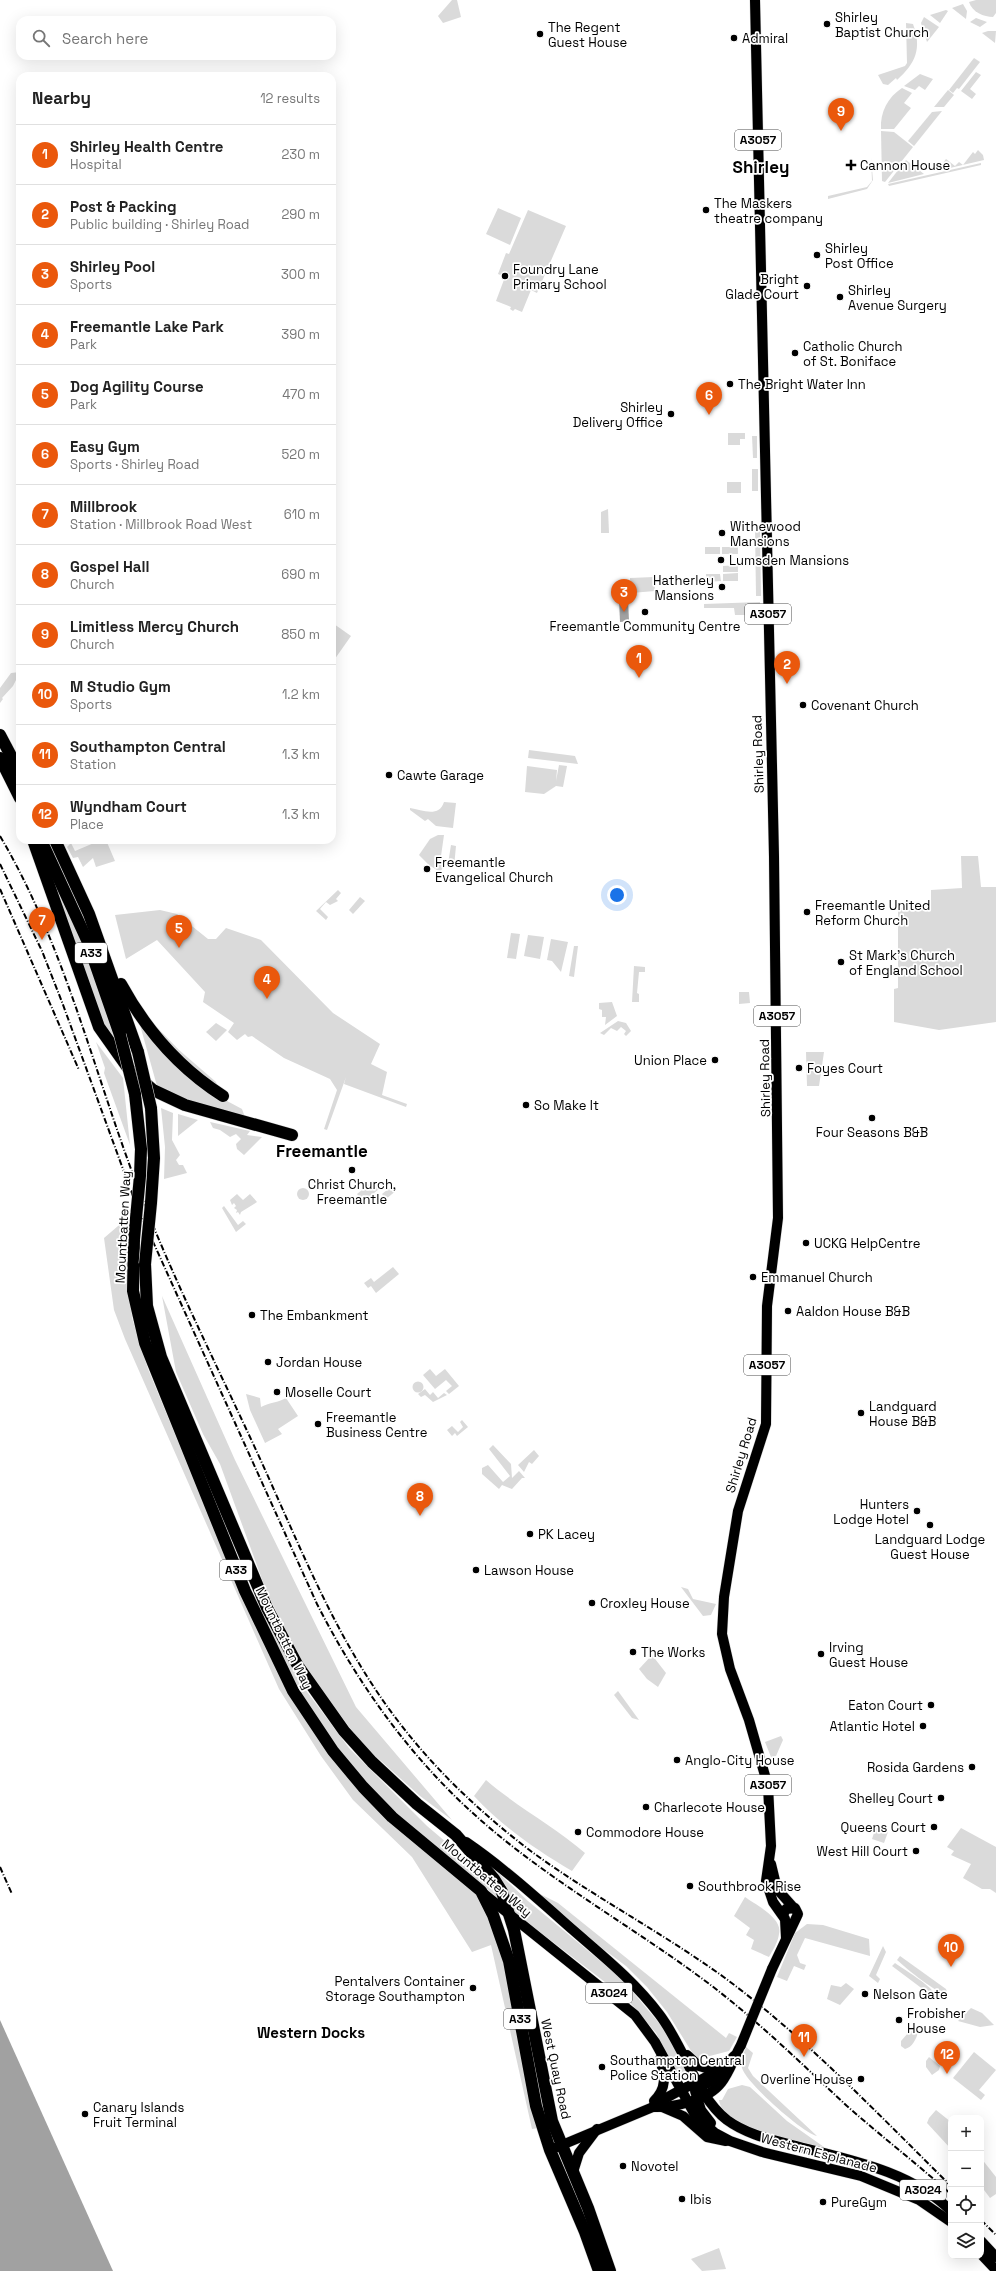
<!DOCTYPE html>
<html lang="en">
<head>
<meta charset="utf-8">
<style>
	:root { --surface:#fff; --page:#f2f2f2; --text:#222; --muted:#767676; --line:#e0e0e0; --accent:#ea580c }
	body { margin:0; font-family:"Space Grotesk",sans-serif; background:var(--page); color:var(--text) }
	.controls { position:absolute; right:12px; bottom:12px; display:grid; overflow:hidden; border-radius:8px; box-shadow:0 4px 16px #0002 }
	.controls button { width:36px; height:36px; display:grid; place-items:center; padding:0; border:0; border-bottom:1px solid var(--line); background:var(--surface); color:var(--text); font:20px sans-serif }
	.you { position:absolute; left:617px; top:895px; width:14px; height:14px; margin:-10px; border:3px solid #fff; border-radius:50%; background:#1a73e8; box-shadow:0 0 0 6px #1a73e833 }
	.badge { display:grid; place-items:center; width:26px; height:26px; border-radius:50%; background:var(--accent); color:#fff; font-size:13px; font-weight:700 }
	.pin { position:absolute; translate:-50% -33px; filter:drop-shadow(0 1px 2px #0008) }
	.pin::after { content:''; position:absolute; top:21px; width:14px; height:12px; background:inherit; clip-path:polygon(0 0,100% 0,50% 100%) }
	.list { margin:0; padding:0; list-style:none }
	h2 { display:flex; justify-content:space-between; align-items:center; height:52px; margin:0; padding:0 16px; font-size:17px }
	h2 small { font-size:13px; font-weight:400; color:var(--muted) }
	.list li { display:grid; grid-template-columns:26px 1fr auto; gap:12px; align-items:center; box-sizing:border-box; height:60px; padding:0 16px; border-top:1px solid var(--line) }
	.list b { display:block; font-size:15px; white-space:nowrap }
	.list p { margin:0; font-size:13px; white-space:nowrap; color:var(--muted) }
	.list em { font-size:13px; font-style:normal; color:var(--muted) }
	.icon { flex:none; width:22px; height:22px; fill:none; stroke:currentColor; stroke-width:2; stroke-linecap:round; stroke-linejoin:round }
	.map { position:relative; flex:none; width:996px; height:2271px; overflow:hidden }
	.search { position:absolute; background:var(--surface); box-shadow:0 4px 16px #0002; left:16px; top:16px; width:320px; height:44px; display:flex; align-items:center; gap:10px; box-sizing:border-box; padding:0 14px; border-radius:12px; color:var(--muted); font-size:15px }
	.panel { position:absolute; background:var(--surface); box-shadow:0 4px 16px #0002; left:16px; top:72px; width:320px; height:772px; border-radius:12px }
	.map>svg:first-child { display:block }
	.green { fill:#dadada }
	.water { fill:#a1a1a1 }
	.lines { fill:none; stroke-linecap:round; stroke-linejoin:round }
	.major-casing { stroke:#dbdbdb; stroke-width:11 }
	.highway-casing { stroke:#dbdbdb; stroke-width:13 }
	.major { stroke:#000; stroke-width:10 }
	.highway { stroke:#000; stroke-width:12 }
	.rail { stroke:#000; stroke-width:2; stroke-dasharray:6 2 1 2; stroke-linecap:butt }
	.major-bridge-casing { stroke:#dbdbdb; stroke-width:11; stroke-linecap:butt }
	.highway-bridge-casing { stroke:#dbdbdb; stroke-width:13; stroke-linecap:butt }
	.major-bridge { stroke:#000; stroke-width:10 }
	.highway-bridge { stroke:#000; stroke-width:12 }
	.poi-dot { fill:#000; stroke:#fff; stroke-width:1.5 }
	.labels { text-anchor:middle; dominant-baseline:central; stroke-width:3.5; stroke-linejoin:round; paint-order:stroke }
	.shield { fill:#fff; stroke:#4c4c4c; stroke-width:1 }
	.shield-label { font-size:12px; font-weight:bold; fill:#000 }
	.poi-label { font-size:13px; fill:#000; stroke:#fff; text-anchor:start }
	.street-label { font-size:13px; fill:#000; stroke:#fff }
	.quarter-label { font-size:15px; font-weight:bold; fill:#000; stroke:#fff }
	.district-label { font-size:17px; font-weight:bold; fill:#000; stroke:#fff }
</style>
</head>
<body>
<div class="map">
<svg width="996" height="2271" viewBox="0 0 996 2271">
	<rect width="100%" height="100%" fill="#fff"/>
	<!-- green -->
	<g class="green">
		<polygon points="452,0 457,0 461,17 443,23 438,16"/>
		<path d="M976,0H996V13L993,17C984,17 972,12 969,2Z"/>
		<polygon points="963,4 967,11 966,19 952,8"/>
		<polygon points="946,10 948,11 940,23 930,15"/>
		<polygon points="924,17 939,27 927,42 921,23"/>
		<polygon points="976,18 987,22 980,27 970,22"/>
		<path d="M906,23L913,24C922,48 916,63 897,80L896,78L888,85L883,84L878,75L905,66L907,63Z"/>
		<polygon points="988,31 996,31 995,43 982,33"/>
		<polygon points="974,58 980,62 959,89 957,88 953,93 949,90"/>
		<polygon points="976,72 981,75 970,89 976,94 972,99 961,91"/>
		<polygon points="920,74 933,79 925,90 919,86 915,90 904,86"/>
		<path d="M902,88L912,93L904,103L911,108L894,129H881C880,112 888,97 902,88Z"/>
		<polygon points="948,90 954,95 944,107 934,107"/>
		<polygon points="942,111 914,146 908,141 932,112"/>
		<polygon points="881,131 894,132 913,147 885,182 882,181"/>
		<polygon points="978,150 983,155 984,160 937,171 946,159 955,166 959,162 963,165 973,152 975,154"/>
		<polygon points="871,158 873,180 867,189 828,199 828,196 867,187 872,181"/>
		<polygon points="906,160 924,174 888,183"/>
		<polygon points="981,163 981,165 889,186 888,184"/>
		<polygon points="498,208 521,218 510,245 486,234"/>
		<polygon points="528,210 566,226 537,293 531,290 522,312 515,309 513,311 510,309 511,307 496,301 505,277 498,274 506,253 509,254"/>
		<polygon points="728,433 745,433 745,439 740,439 740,445 728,445"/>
		<polygon points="752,436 757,436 757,458 753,458"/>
		<rect x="752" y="469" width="6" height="22"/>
		<rect x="727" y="482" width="14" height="11"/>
		<polygon points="608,509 609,533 601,533 601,512"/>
		<polygon points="760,527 761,596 756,596 755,528"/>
		<rect x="705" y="547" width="15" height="7"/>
		<rect x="722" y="547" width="16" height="7"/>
		<polygon points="738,565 738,572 723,572 723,566"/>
		<polygon points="738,573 738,581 723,581 723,574"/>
		<polygon points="706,574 720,574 721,581 706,582"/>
		<polygon points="654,577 655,591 631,593 630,578"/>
		<polygon points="760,602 760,615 735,615 734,608 704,608 704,604"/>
		<polygon points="334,624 351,636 332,663 332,626"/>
		<polygon points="20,672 13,686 2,698 3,699 0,703 0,688 11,673"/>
		<polygon points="529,750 575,756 578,764 528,758"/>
		<polygon points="559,765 567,766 563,787 556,786 544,794 525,792 527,766 557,770 556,781"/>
		<path d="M444,802L456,803L453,828L436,826L428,819L425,821L410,810V808C422,810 439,818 444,802Z"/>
		<polygon points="438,835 444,835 440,863 445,865 440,872 429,865 419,855 430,839"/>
		<polygon points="101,840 106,840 115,861 96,867 93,858 83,867 78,857 73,858 67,847 71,843 75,851"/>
		<polygon points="40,844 91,965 116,1044 102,1023"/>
		<polygon points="451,845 456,846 454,867 448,864"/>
		<polygon points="961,856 978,856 981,887 996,887 996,1022 939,1030 894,1022 894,989 898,988 898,908 931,908 931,890 962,888"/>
		<polygon points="338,890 341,893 336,899 338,901 330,905 326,902 320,909 328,917 326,920 316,911"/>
		<polygon points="360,897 365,901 353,914 349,910"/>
		<polygon points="160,910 177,914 208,939 216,939 226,928 261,940 333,1013 380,1044 371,1064 387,1072 382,1095 407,1104 406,1107 344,1084 346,1077 327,1130 324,1129 337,1090 330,1079 284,1058 252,1036 248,1037 245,1034 237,1040 228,1032 234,1023 203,1002 205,992 157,940 126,959 115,915"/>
		<polygon points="511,933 520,934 516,959 507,958"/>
		<polygon points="528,935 544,937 540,959 524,956"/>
		<polygon points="551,939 568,942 561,972 552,961 547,960"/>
		<polygon points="574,946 578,946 574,977 569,976"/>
		<polygon points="634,966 645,967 645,972 639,972 637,993 639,994 639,1002 632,1002"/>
		<polygon points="739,992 749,992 750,1003 739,1004"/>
		<polygon points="612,1002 617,1016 605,1025 606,1017 602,1017 602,1010 599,1009 599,1003"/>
		<polygon points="147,1017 179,1050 216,1082 217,1085 183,1062"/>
		<polygon points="618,1021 626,1023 631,1031 626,1036 624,1034 626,1031 621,1027 617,1031 611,1028 604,1035 600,1033"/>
		<polygon points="216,1023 227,1030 216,1041 206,1032"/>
		<polygon points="140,1025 214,1094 242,1109 246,1120 189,1101 157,1086"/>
		<polygon points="96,1042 123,1078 130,1145 104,1073 105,1068"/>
		<polygon points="806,1052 824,1052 819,1086 807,1086"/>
		<polygon points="161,1108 173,1113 172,1140 180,1155 176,1160 179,1165 183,1165 187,1173 164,1179 165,1147"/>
		<polygon points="178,1114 198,1120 178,1136"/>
		<polygon points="210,1122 250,1131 247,1135 262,1137 244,1155 237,1149 236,1144 241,1139 236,1134 230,1137 220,1130 213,1128"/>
		<polygon points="373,1181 379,1189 363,1202 357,1194"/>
		<polygon points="393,1185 397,1190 386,1199 382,1194"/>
		<circle cx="303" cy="1194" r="6"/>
		<polygon points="237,1194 243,1200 250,1194 257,1202 241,1212 240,1215 238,1212 236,1213 237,1210 234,1208 236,1206 234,1203 232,1205 230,1200"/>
		<polygon points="224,1206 238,1225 243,1221 246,1224 236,1232 222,1208"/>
		<polygon points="125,1220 130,1229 127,1257 132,1318 148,1369 201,1497 318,1738 477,1895 499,1941 539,2128 532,2129 491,1945 472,1952 412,1857 353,1800 321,1756 279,1689 125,1339 114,1310 104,1238"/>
		<polygon points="393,1267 399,1274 376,1293 371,1286 368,1288 364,1283 371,1278 374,1282"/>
		<polygon points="162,1296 235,1460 356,1707 452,1820 420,1796 362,1744 304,1667 267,1593 220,1464 203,1434 176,1372"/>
		<polygon points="430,1369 436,1376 445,1369 459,1386 449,1394 446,1391 452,1386 446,1380 435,1389 423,1375"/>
		<circle cx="418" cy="1387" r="5.5"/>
		<polygon points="425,1389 430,1395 433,1392 438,1398 444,1393 447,1395 433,1402 425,1395 421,1397 418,1394"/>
		<path d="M246,1394L260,1398L261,1407C270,1402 278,1403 286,1398L298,1416L278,1429L282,1434L265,1443L250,1410Z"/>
		<polygon points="462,1420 468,1427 457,1436 455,1433 452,1436 447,1430 452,1426 458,1432 463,1427 460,1422"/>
		<polygon points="493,1445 511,1464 512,1478 519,1471 525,1478 522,1478 512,1489 502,1485 499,1489 482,1474 482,1468 488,1465 503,1482 510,1476 489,1449"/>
		<polygon points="534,1450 539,1456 532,1464 529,1462 524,1472 518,1465"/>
		<polygon points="681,1587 688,1589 693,1599 716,1604 711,1615 703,1616"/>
		<path d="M257,1596L282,1647L305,1689L349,1748L427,1826L486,1876L500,1900C468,1873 428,1845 399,1817C355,1773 314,1722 286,1666C274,1644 265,1620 254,1597Z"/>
		<polygon points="652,1655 666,1673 658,1687 647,1679 639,1669"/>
		<polygon points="618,1691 639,1720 632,1718 614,1695"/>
		<polygon points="781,1736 783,1740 776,1756 771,1757 765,1742"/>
		<path d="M486,1780C517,1807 554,1826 585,1853L572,1871C536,1850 503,1827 474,1796Z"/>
		<polygon points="876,1827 888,1832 884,1843 872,1839"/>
		<polygon points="961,1828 996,1847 996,1893 990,1889 982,1889 963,1878 971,1864 951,1855 954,1851 947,1847"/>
		<polygon points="490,1865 528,1901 621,1978 664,2029 687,2071 678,2074 656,2033 627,1999 515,1913"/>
		<polygon points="538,1893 558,1903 726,2038 729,2033 737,2037 729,2051 702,2058 702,2062 693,2054 667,2012 647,1987 626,1966 591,1940"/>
		<path d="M745,1897C756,1905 783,1918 779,1934C778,1942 773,1950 769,1957L751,1949L754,1940L746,1935L750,1928L734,1916Z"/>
		<polygon points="807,1924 823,1925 869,1939 870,1956 805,1938 797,1955 800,1963 806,1965 804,1970 794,1966 787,1981 777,1977 795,1933"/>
		<polygon points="883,1946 886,1952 876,1975 880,1979 878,1983 869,1976"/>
		<path d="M900,1956L946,1989L948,1995C937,1994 907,1969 897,1960Z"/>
		<path d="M895,1963C905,1970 930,1985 934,1993L932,1996L892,1966Z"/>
		<polygon points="846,1983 854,1989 840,2005 827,1999 831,1985 841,1987"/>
		<polygon points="971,2008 982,2013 994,2025 980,2027 958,2021"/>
		<path d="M920,2027C917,2036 914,2047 905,2049L901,2046V2041L908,2033Z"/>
		<path d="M746,2047L753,2053L748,2068L753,2076L817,2136C804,2134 746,2083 742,2068C740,2062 744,2053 746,2047Z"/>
		<polygon points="974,2052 996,2070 979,2090 985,2095 981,2100 953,2078"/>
		<polygon points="929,2057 940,2066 939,2070 932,2075 926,2067 926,2061"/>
		<path d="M742,2085L750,2087L787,2121L824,2147C801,2142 722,2128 719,2100H722L728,2089Z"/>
		<polygon points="936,2110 951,2122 951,2149 927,2123 929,2118"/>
		<polygon points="981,2158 996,2177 996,2194 990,2198 981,2186"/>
		<polygon points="719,2248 726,2269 702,2271 691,2259"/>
	</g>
	<!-- water -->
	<g class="water">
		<polygon points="619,599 628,599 629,621 620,622"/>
		<polygon points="0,2020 113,2271 0,2271"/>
	</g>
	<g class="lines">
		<defs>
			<g id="major">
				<polyline points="755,0 774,856 778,1218 767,1306 766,1424 738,1511 724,1597 722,1634 730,1669 749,1720 768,1786 771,1846 766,1881 773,1902 785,1919 786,1938"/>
				<path d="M466,1842C504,1868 539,1900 573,1930C604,1957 635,1982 659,2014C684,2046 696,2096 727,2120C746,2134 769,2139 792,2145C845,2159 910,2170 951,2211"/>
				<polyline points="771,1864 777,1889 793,1907"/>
				<polyline points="484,1894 635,2015 655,2042 695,2115 715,2133 730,2141 762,2152 861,2176 919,2200 951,2222"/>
				<polyline points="772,1969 798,1914 795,1908 786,1909 783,1915"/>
				<polyline points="687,2055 699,2066 716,2071"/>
				<polyline points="696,2089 726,2073"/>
				<polyline points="695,2091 701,2110 711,2123"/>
				<path d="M654,2101C667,2088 665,2077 660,2059"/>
				<path d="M653,2107C674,2108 708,2100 721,2083C730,2072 734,2057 741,2045"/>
				<polyline points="662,2107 683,2116 707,2137 726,2141"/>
				<path d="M550,2150L653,2107C678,2087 713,2080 734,2056"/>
				<polyline points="573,2172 579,2153 597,2129"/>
				<polyline points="981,2241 996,2257"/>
				<polyline points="981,2254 996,2270"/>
			</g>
			<g id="highway">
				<polyline points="0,735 20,773"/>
				<polyline points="0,758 20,798"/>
				<polyline points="33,840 99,1027 128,1068 153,1090 185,1105 292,1135"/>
				<polyline points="41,840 87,940 120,1035"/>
				<polyline points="55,840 89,914 138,1052"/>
				<path d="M121,984C146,1030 179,1068 223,1096"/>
				<polyline points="135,1094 141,1149 140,1176"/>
				<polyline points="151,1203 154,1158 151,1108"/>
				<polyline points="134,1239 133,1291 145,1343 245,1591 293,1691 333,1751 363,1787 392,1817 481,1891 493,1915 509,1961 536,2106 550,2150 585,2232 599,2271"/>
				<polyline points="145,1264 147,1306 161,1357 267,1608 298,1666 344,1731 372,1762 417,1804 456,1835 494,1879 502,1892 514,1930 552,2121 588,2208 610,2271"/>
			</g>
		</defs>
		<!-- major casing -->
		<use href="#major" class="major-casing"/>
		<!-- highway casing -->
		<use href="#highway" class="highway-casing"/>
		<!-- major -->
		<use href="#major" class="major"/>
		<!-- highway -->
		<use href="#highway" class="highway"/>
		<!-- rail -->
		<g class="rail">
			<path d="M0,836C61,939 90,1057 131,1169C166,1265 213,1357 256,1450C299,1543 335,1639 398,1721C436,1771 482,1814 532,1852C594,1897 663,1933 725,1978C807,2039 878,2114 951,2186"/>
			<path d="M0,864L42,951L62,1002L135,1202L317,1604C362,1692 420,1771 497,1834C565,1890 642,1933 712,1986C760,2023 803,2065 847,2106C881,2136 917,2164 951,2194"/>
			<polyline points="0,889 79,1070"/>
			<polyline points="0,1867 12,1894"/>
			<polyline points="981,2220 996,2235"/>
		</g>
		<defs>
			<polyline id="major-bridge" points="741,2045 772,1969"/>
			<g id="highway-bridge">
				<polyline points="120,1035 135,1094"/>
				<polyline points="138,1052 151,1108"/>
				<polyline points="134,1239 140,1176"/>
				<polyline points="145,1264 151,1203"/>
			</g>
		</defs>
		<!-- major-bridge casing -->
		<use href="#major-bridge" class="major-bridge-casing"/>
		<!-- highway-bridge casing -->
		<use href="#highway-bridge" class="highway-bridge-casing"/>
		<!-- major-bridge -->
		<use href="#major-bridge" class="major-bridge"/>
		<!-- highway-bridge -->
		<use href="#highway-bridge" class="highway-bridge"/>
	</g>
	<!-- markers -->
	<g class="poi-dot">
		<circle cx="827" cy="24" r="4"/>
		<circle cx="540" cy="34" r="4"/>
		<circle cx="734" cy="38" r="4"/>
		<path d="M849 159h4v4h4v4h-4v4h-4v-4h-4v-4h4z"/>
		<circle cx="706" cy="210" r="4"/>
		<circle cx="817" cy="255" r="4"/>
		<circle cx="505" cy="276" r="4"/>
		<circle cx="807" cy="286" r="4"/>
		<circle cx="840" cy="297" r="4"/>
		<circle cx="795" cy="353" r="4"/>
		<circle cx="730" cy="384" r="4"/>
		<circle cx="671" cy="414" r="4"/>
		<circle cx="722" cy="533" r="4"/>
		<circle cx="721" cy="560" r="4"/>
		<circle cx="722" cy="587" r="4"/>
		<circle cx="645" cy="612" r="4"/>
		<circle cx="803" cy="705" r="4"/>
		<circle cx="389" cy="775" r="4"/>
		<circle cx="427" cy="869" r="4"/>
		<circle cx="807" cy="912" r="4"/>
		<circle cx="841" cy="962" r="4"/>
		<circle cx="715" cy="1060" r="4"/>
		<circle cx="799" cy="1068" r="4"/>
		<circle cx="526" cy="1105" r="4"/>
		<circle cx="872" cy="1118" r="4"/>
		<circle cx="352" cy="1170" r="4"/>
		<circle cx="806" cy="1243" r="4"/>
		<circle cx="753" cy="1277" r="4"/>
		<circle cx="788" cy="1311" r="4"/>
		<circle cx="252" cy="1315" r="4"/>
		<circle cx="268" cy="1362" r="4"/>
		<circle cx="277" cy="1392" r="4"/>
		<circle cx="861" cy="1413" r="4"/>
		<circle cx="318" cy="1424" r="4"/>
		<circle cx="917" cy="1511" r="4"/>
		<circle cx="930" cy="1525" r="4"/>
		<circle cx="530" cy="1534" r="4"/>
		<circle cx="476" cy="1570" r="4"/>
		<circle cx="592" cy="1603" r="4"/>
		<circle cx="633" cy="1652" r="4"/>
		<circle cx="821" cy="1654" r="4"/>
		<circle cx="931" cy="1705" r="4"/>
		<circle cx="923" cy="1726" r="4"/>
		<circle cx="677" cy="1760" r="4"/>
		<circle cx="972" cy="1767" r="4"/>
		<circle cx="941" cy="1798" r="4"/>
		<circle cx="646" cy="1807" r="4"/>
		<circle cx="934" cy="1827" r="4"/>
		<circle cx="578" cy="1832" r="4"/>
		<circle cx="916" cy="1851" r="4"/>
		<circle cx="690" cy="1886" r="4"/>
		<circle cx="473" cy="1988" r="4"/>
		<circle cx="865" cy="1994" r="4"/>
		<circle cx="899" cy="2020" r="4"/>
		<circle cx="602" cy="2067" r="4"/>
		<circle cx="861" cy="2079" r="4"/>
		<circle cx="85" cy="2114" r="4"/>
		<circle cx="623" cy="2166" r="4"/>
		<circle cx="682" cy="2199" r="4"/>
		<circle cx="823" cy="2202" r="4"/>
	</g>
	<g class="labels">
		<!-- shield labels -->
		<g class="shield">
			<rect x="735" y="130" width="46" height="20" rx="3"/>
			<rect x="745" y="604" width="46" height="20" rx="3"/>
			<rect x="75" y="943" width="32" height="20" rx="3"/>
			<rect x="754" y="1006" width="46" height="20" rx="3"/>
			<rect x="744" y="1355" width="46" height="20" rx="3"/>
			<rect x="220" y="1560" width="32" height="20" rx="3"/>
			<rect x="745" y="1775" width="46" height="20" rx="3"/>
			<rect x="586" y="1983" width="46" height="20" rx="3"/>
			<rect x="504" y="2009" width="32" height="20" rx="3"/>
			<rect x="900" y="2180" width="46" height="20" rx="3"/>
		</g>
		<g class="shield-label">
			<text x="758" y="140">A3057</text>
			<text x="768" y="614">A3057</text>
			<text x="91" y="953">A33</text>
			<text x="777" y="1016">A3057</text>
			<text x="767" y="1365">A3057</text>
			<text x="236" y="1570">A33</text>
			<text x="768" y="1785">A3057</text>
			<text x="609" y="1993">A3024</text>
			<text x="520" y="2019">A33</text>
			<text x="923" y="2190">A3024</text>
		</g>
		<!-- poi labels -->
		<g class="poi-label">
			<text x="835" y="17">Shirley<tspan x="835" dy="15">Baptist Church</tspan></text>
			<text x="548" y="27">The Regent<tspan x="548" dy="15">Guest House</tspan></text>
			<text x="742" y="38">Admiral</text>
			<text x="860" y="165">Cannon House</text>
			<text x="714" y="203">The Maskers<tspan x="714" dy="15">theatre company</tspan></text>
			<text x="825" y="248">Shirley<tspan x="825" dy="15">Post Office</tspan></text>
			<text x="513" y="269">Foundry Lane<tspan x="513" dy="15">Primary School</tspan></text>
			<text x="799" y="279" text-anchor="end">Bright<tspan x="799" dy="15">Glade Court</tspan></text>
			<text x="848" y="290">Shirley<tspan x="848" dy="15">Avenue Surgery</tspan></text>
			<text x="803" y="346">Catholic Church<tspan x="803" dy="15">of St. Boniface</tspan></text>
			<text x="738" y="384">The Bright Water Inn</text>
			<text x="663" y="407" text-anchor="end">Shirley<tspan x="663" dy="15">Delivery Office</tspan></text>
			<text x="730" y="526">Withewood<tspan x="730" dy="15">Mansions</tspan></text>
			<text x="729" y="560">Lumsden Mansions</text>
			<text x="714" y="580" text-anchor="end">Hatherley<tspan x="714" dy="15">Mansions</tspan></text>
			<text x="645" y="626" text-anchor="middle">Freemantle Community Centre</text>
			<text x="811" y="705">Covenant Church</text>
			<text x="397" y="775">Cawte Garage</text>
			<text x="435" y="862">Freemantle<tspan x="435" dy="15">Evangelical Church</tspan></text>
			<text x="815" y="905">Freemantle United<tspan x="815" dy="15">Reform Church</tspan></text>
			<text x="849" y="955">St Mark's Church<tspan x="849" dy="15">of England School</tspan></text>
			<text x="707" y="1060" text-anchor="end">Union Place</text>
			<text x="807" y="1068">Foyes Court</text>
			<text x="534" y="1105">So Make It</text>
			<text x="872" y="1132" text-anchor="middle">Four Seasons B&amp;B</text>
			<text x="352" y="1184" text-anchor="middle">Christ Church,<tspan x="352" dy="15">Freemantle</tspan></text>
			<text x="814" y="1243">UCKG HelpCentre</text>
			<text x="761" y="1277">Emmanuel Church</text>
			<text x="796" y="1311">Aaldon House B&amp;B</text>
			<text x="260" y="1315">The Embankment</text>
			<text x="276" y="1362">Jordan House</text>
			<text x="285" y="1392">Moselle Court</text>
			<text x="869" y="1406">Landguard<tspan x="869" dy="15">House B&amp;B</tspan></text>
			<text x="326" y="1417">Freemantle<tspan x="326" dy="15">Business Centre</tspan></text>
			<text x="909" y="1504" text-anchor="end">Hunters<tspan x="909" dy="15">Lodge Hotel</tspan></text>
			<text x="538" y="1534">PK Lacey</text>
			<text x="930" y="1539" text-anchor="middle">Landguard Lodge<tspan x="930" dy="15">Guest House</tspan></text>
			<text x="484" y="1570">Lawson House</text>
			<text x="600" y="1603">Croxley House</text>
			<text x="829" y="1647">Irving<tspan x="829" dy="15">Guest House</tspan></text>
			<text x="641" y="1652">The Works</text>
			<text x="923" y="1705" text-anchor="end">Eaton Court</text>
			<text x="915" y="1726" text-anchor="end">Atlantic Hotel</text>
			<text x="685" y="1760">Anglo-City House</text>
			<text x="964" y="1767" text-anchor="end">Rosida Gardens</text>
			<text x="933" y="1798" text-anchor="end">Shelley Court</text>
			<text x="654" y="1807">Charlecote House</text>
			<text x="926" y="1827" text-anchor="end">Queens Court</text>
			<text x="586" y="1832">Commodore House</text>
			<text x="908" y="1851" text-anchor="end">West Hill Court</text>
			<text x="698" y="1886">Southbrook Rise</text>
			<text x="465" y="1981" text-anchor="end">Pentalvers Container<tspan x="465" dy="15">Storage Southampton</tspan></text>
			<text x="873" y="1994">Nelson Gate</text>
			<text x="907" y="2013">Frobisher<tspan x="907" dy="15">House</tspan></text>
			<text x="610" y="2060">Southampton Central<tspan x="610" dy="15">Police Station</tspan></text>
			<text x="853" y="2079" text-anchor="end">Overline House</text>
			<text x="93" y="2107">Canary Islands<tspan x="93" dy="15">Fruit Terminal</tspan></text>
			<text x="631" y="2166">Novotel</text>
			<text x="690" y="2199">Ibis</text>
			<text x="831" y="2202">PureGym</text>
		</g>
		<!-- street labels -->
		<g class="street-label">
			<text transform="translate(758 754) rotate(-92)">Shirley Road</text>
			<text transform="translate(765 1078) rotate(-91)">Shirley Road</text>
			<text transform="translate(123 1227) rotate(-87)">Mountbatten Way</text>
			<text transform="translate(741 1455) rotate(-73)">Shirley Road</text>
			<text transform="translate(284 1638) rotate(64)">Mountbatten Way</text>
			<text transform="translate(487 1878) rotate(40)">Mountbatten Way</text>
			<text transform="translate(556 2069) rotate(78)">West Quay Road</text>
			<text transform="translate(819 2153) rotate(15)">Western Esplanade</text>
		</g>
		<!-- quarter labels -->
		<g class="quarter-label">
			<text x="311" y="2032">Western Docks</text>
		</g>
		<!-- district labels -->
		<g class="district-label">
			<text x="761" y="167">Shirley</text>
			<text x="322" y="1151">Freemantle</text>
		</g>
	</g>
</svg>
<div class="controls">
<button>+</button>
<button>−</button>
<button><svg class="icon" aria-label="locate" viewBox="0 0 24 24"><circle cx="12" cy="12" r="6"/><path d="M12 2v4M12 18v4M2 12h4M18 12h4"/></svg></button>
<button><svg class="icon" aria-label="layers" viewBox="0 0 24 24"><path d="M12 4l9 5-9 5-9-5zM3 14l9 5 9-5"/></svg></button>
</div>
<div class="you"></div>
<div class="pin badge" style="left:639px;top:678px">1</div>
<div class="pin badge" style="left:787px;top:684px">2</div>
<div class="pin badge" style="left:624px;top:612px">3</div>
<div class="pin badge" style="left:267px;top:999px">4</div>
<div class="pin badge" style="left:179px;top:948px">5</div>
<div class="pin badge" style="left:709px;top:415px">6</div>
<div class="pin badge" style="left:42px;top:940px">7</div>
<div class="pin badge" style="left:420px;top:1516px">8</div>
<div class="pin badge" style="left:841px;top:131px">9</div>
<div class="pin badge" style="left:951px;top:1967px">10</div>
<div class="pin badge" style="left:804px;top:2057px">11</div>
<div class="pin badge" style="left:947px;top:2074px">12</div>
<div class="search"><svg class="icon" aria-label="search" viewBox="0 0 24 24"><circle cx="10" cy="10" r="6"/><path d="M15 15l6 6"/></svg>Search here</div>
<section class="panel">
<h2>Nearby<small>12 results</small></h2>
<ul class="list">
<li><span class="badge">1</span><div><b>Shirley Health Centre</b><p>Hospital</p></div><em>230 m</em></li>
<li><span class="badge">2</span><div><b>Post &amp; Packing</b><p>Public building · Shirley Road</p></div><em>290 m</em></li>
<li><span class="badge">3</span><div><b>Shirley Pool</b><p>Sports</p></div><em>300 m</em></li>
<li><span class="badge">4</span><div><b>Freemantle Lake Park</b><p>Park</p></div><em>390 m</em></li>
<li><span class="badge">5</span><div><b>Dog Agility Course</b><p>Park</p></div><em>470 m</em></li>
<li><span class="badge">6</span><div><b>Easy Gym</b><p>Sports · Shirley Road</p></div><em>520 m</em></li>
<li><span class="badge">7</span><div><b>Millbrook</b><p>Station · Millbrook Road West</p></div><em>610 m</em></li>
<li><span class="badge">8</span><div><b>Gospel Hall</b><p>Church</p></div><em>690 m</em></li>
<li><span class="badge">9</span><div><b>Limitless Mercy Church</b><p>Church</p></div><em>850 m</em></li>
<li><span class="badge">10</span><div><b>M Studio Gym</b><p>Sports</p></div><em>1.2 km</em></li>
<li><span class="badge">11</span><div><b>Southampton Central</b><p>Station</p></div><em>1.3 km</em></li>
<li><span class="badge">12</span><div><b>Wyndham Court</b><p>Place</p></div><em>1.3 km</em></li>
</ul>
</section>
</div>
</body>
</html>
